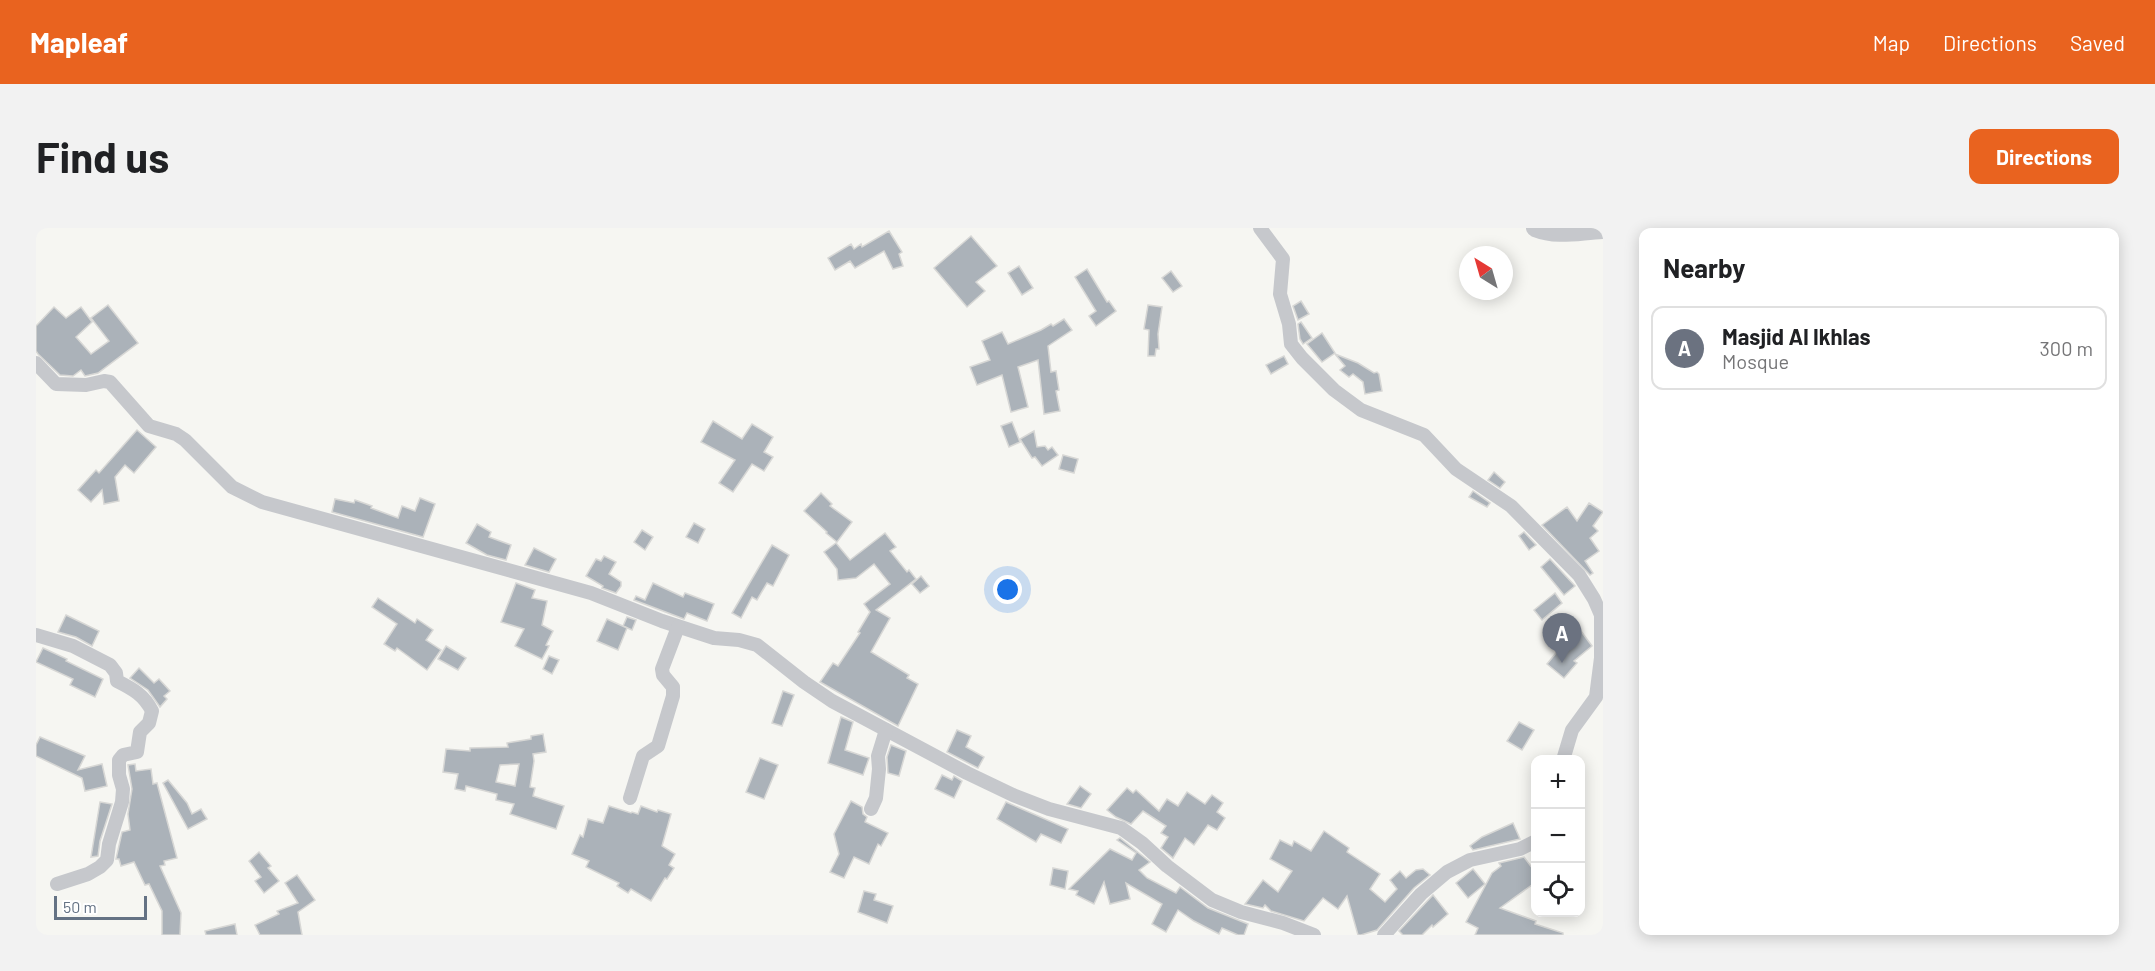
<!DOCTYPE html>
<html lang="en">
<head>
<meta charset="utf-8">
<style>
	:root { --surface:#fff; --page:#f2f2f2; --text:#202124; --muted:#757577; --line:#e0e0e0; --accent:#e9631f }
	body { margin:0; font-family:Barlow,sans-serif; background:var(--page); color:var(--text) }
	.controls { position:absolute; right:18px; bottom:18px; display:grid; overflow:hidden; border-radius:12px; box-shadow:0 3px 15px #0003 }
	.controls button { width:54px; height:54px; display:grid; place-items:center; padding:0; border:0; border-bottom:2px solid var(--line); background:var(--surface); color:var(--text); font:30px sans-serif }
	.compass { position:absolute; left:1423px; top:18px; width:54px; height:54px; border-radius:50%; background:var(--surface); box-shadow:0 3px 15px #0003; rotate:323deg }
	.scale { position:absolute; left:18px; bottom:15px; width:93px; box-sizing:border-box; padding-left:6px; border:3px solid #647284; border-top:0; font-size:16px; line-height:21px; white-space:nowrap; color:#647284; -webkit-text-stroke:4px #fff; paint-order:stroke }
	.you { position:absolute; left:972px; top:362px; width:21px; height:21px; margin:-15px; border:4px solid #fff; border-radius:50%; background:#1a73e8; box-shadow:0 0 0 9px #1a73e833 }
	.badge { display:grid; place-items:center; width:39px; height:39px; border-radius:50%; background:var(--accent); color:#fff; font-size:20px; font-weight:700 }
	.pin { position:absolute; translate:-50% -50px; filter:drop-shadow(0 2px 3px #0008) }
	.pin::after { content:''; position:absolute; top:32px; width:21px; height:18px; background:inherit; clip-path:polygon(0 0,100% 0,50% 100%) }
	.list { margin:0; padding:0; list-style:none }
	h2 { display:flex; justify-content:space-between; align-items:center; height:78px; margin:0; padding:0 24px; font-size:26px }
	h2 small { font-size:20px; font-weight:400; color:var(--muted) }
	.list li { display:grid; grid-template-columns:39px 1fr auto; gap:18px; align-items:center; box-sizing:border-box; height:84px; margin:0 12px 12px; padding:0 12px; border:2px solid var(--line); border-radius:12px }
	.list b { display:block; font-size:22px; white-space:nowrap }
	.list p { margin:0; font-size:20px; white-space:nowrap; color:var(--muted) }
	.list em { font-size:20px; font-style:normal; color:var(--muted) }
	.icon { flex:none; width:33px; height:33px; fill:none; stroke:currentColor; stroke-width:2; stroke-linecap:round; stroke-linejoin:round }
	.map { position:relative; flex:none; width:1567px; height:707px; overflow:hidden; border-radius:12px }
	header { display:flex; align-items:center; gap:36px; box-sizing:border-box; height:84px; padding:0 30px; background:var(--accent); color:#fff }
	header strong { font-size:28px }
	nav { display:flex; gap:33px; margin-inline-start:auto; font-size:21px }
	.intro { display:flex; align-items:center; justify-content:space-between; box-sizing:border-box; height:144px; padding:0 36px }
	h1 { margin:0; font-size:42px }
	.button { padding:15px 27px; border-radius:12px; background:var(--accent); color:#fff; font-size:21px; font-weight:700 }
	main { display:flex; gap:36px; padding:0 36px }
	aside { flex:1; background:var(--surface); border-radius:12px; box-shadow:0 3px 15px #0003 }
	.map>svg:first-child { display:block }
	.building { fill:#abb2b9; stroke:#d7d7d5; stroke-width:1.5; fill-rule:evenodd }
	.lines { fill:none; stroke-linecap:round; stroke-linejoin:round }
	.minor { stroke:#c6c8cc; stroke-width:14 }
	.tertiary { stroke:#c6c8cc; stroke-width:18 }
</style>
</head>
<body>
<header>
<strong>Mapleaf</strong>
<nav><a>Map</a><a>Directions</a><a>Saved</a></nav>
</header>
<div class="intro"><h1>Find us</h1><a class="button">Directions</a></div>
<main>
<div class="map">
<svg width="1567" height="707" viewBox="0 0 1567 707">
	<rect width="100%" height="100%" fill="#f6f6f2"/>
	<!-- building -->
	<g class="building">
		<polygon points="853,3 866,24 863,26 867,38 857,41 848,23 819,40 814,33 799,42 792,30 815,16 818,21 825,16 826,19"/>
		<polygon points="935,8 961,38 940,54 949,63 931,79 898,40"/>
		<polygon points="983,38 997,60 986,67 972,45"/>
		<polygon points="1051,41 1071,74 1073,73 1080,83 1060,98 1053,88 1060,83 1039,49"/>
		<polygon points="1135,43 1146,58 1137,64 1126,50"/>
		<polygon points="1265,73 1273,86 1262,92 1257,78"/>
		<polygon points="72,77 102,115 62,145 49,148 45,142 37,148 24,147 2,126 0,123 0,98 18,79 30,90 45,79 56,94 40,109 55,126 73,113 55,90"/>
		<polygon points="1112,77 1126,79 1122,106 1123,121 1120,121 1119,128 1112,128 1113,102 1108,101"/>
		<polygon points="1028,91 1036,102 1012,118 1015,144 1020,143 1023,162 1020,163 1024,183 1008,186 1002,132 982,139 992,179 975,184 966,147 941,157 934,139 954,132 946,113 966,104 972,116 1005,102 1015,96 1017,98"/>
		<polygon points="1265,94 1276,110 1267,116 1264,111 1262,96"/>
		<polygon points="1286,105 1299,125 1286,134 1271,116"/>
		<polygon points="1299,126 1322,135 1338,145 1341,144 1343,146 1346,163 1329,166 1327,154 1317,146 1313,149 1304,142 1309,138"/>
		<polygon points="1248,128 1252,136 1235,146 1230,137"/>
		<polygon points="677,193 706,211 716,196 737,209 728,224 737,229 728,243 716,236 697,264 683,255 699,232 665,214"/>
		<polygon points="976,194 984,214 973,219 965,198"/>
		<polygon points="101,202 120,219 98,245 89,237 79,249 83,273 68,276 66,262 55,274 42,262 60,242 63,245"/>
		<polygon points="998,203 1001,219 1009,218 1012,222 1016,219 1022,227 1006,238 999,229 996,230 984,211"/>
		<polygon points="1027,227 1042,231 1038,245 1023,241"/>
		<polygon points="1458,244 1469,254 1464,260 1452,252"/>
		<polygon points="1437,263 1454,275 1451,279 1433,269"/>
		<polygon points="785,265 796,276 794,278 816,294 801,314 790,305 791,304 768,283"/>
		<polygon points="384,270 399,276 387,309 296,284 299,271 318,275 319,272 336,278 335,280 362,290 366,278 379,283"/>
		<polygon points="1553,275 1567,284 1557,298 1562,303 1554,310 1563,323 1549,333 1557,345 1554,347 1506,297 1531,279 1541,293"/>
		<polygon points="658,295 669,301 662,315 650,309"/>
		<polygon points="441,296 455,304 453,309 475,317 470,332 451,327 430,315"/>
		<polygon points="606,302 617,309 609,322 598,314"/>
		<polygon points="1488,304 1500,317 1493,322 1483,308"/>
		<polygon points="849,305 860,319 854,323 871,344 873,342 880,351 840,382 854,390 835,424 873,447 871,450 882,456 862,498 784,454 797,435 802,438 824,405 822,404 834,384 828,376 854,356 838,336 820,350 802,352 801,341 788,324 800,315 814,332"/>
		<polygon points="736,317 753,327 737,358 731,355 721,372 716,369 705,390 696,385"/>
		<polygon points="498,320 520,331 513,344 489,337"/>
		<polygon points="568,328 580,334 573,346 585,354 585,358 580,365 566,360 567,358 550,348 560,331 565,333"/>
		<polygon points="1514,331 1539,358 1528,367 1505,339"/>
		<polygon points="885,348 893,358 884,365 876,356"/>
		<polygon points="480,355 499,362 496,370 511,373 506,397 517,403 510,417 513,418 506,431 479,418 488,401 465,394"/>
		<polygon points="617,355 647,369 649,365 678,376 671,393 651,385 648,391 598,372 600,368 609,372"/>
		<polygon points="1519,365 1526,375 1506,392 1498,382"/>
		<polygon points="342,370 379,395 381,391 397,402 390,412 405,422 391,442 361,420 359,423 348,416 361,396 336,379"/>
		<polygon points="30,387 63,403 56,418 40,409 22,404"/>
		<polygon points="591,389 600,392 596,402 587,398"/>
		<polygon points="571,391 591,400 582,422 561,413"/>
		<polygon points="1542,399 1556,418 1538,433 1541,435 1528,450 1511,436 1529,414 1527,412"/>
		<polygon points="410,418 430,430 422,442 402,431"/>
		<polygon points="7,420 31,431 30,433 67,451 59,469 34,457 37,451 0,434"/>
		<polygon points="513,428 523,432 516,446 507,441"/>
		<polygon points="103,440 118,455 123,451 134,463 128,468 131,471 124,479 112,462 94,450"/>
		<polygon points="747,463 758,467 746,498 736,495"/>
		<polygon points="805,489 817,494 809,522 833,530 827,547 792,535"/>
		<polygon points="1483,494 1498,502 1486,522 1471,513"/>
		<polygon points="921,502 935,508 930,519 948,529 942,540 911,524"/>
		<path d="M507,506L510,524L497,526L498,533L494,559L499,560L497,568L528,578L520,601L474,586L478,576L460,572L461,566L430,558L429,563L419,561L422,546L407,544L410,521L434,523V520L472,519L471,515L495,511V508ZM483,536L479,558L460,554L464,537Z"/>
		<polygon points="4,509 49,528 42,542 66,536 71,558 49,563 46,550 0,528 0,517"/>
		<polygon points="855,517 870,523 863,548 852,545 851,529"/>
		<polygon points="724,530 742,537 728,571 710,564"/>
		<polygon points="99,536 100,543 115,541 117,556 121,555 141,630 128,633 129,637 124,638 145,685 144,707 126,707 126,683 113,656 109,657 98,634 85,638 83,631 80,631 86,604 94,602 92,586 96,561 92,537"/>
		<polygon points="906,547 916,552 918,548 926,553 918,570 899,561"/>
		<polygon points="132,552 151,575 156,586 165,581 171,591 152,601 127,555"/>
		<polygon points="1044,558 1055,566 1045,580 1031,576"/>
		<polygon points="1091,560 1097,565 1100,562 1123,583 1131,571 1142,578 1151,564 1169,576 1176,567 1187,575 1181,584 1189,590 1181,602 1172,597 1158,617 1149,610 1137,630 1125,620 1132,609 1125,605 1130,598 1107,583 1095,596 1080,589 1071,582"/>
		<polygon points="815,573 826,579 827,586 831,589 829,594 852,605 845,618 842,616 833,636 818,629 808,650 794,644 803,626 798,606"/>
		<polygon points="64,574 76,576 64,613 62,628 55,629"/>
		<polygon points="970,574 1032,601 1025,615 1005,606 1000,614 961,591"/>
		<polygon points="573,578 595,585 596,584 602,586 605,578 621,584 622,582 635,586 626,618 639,626 633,637 638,640 631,651 629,650 615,673 595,661 592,665 581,658 583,655 550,639 553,633 536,626 544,607 547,609 552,591 567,595"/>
		<polygon points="1477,595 1484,611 1437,622 1434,618 1446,609"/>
		<polygon points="1288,603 1313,620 1311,624 1344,646 1334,661 1349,674 1361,661 1354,652 1364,643 1370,650 1380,642 1387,641 1394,647 1378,660 1341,702 1325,707 1322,707 1311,668 1302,681 1287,670 1268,693 1235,683 1229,677 1227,680 1209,676 1227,652 1242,664 1256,643 1234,631 1244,612 1256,618 1258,613 1275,623"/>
		<polygon points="1084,610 1114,634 1103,642 1111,650 1140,665 1144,659 1172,680 1212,696 1208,707 1202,707 1186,700 1183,706 1158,693 1142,682 1130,704 1116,696 1126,676 1090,655 1094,671 1074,676 1068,654 1058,676 1040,667 1042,663 1033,661 1074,621 1096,632 1100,625 1081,612"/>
		<polygon points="223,624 235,638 232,640 243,653 228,665 219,653 225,649 213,633"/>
		<polygon points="1488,629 1500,645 1500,654 1464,680 1500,693 1499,696 1527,705 1527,707 1439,707 1442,700 1430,694 1456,645 1465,638 1463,635"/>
		<polygon points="1017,640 1032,643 1029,661 1014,657"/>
		<polygon points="1437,641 1449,656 1432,670 1420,655"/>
		<polygon points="261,647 279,672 262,684 266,707 224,707 219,697 243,686 241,683 262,675 249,655"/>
		<polygon points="828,663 840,666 838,672 857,678 851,695 822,684"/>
		<polygon points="1397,667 1412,686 1397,699 1396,697 1386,707 1367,707 1363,703"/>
		<polygon points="199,696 201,707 170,707 169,703"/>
	</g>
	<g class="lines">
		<!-- minor -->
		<g class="minor">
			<polyline points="1224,0 1247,31 1244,66 1253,96 1255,116 1266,130 1298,162 1325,182 1388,207 1420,241 1475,278 1543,347 1558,371 1565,387 1565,430 1560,469 1536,502 1527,532"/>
			<polyline points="0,135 20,156 50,157 68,153 74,154 113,198 140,206 149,212 196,259 226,274 555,365 626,393 678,410 703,412 721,417 768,454 796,473 931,545 977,567 1013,581 1085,600 1106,615 1131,638 1176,672 1205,684 1247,695 1278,707"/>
			<path d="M0,407L37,418L74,437L80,445L81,453C97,461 108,467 116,483L113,495L104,504L101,524L87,527L83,532V547L87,561L86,574L73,616L71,632L64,639L52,646L21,656"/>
			<polyline points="594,570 607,528 622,518 637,468 637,459 627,447 626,441 642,399"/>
			<polyline points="835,581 840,570 843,541 842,528 850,502"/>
			<polyline points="1348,707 1385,666 1411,644 1434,632 1484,621 1500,613"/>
		</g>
		<!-- tertiary -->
		<path class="tertiary" d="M1499,0C1522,9 1542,3 1567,2"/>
	</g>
</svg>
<div class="controls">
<button>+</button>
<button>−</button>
<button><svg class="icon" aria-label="locate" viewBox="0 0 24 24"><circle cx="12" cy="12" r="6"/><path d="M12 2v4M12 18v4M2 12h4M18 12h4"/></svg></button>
</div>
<svg class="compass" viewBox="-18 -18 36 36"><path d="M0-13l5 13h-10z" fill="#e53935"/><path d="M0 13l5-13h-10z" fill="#757577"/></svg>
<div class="scale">50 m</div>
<div class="you"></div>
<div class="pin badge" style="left:1526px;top:435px;background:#6b7280">A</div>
</div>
<aside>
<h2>Nearby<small></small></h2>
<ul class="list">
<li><span class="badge" style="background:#6b7280">A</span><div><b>Masjid Al Ikhlas</b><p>Mosque</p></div><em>300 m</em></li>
</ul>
</aside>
</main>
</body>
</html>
